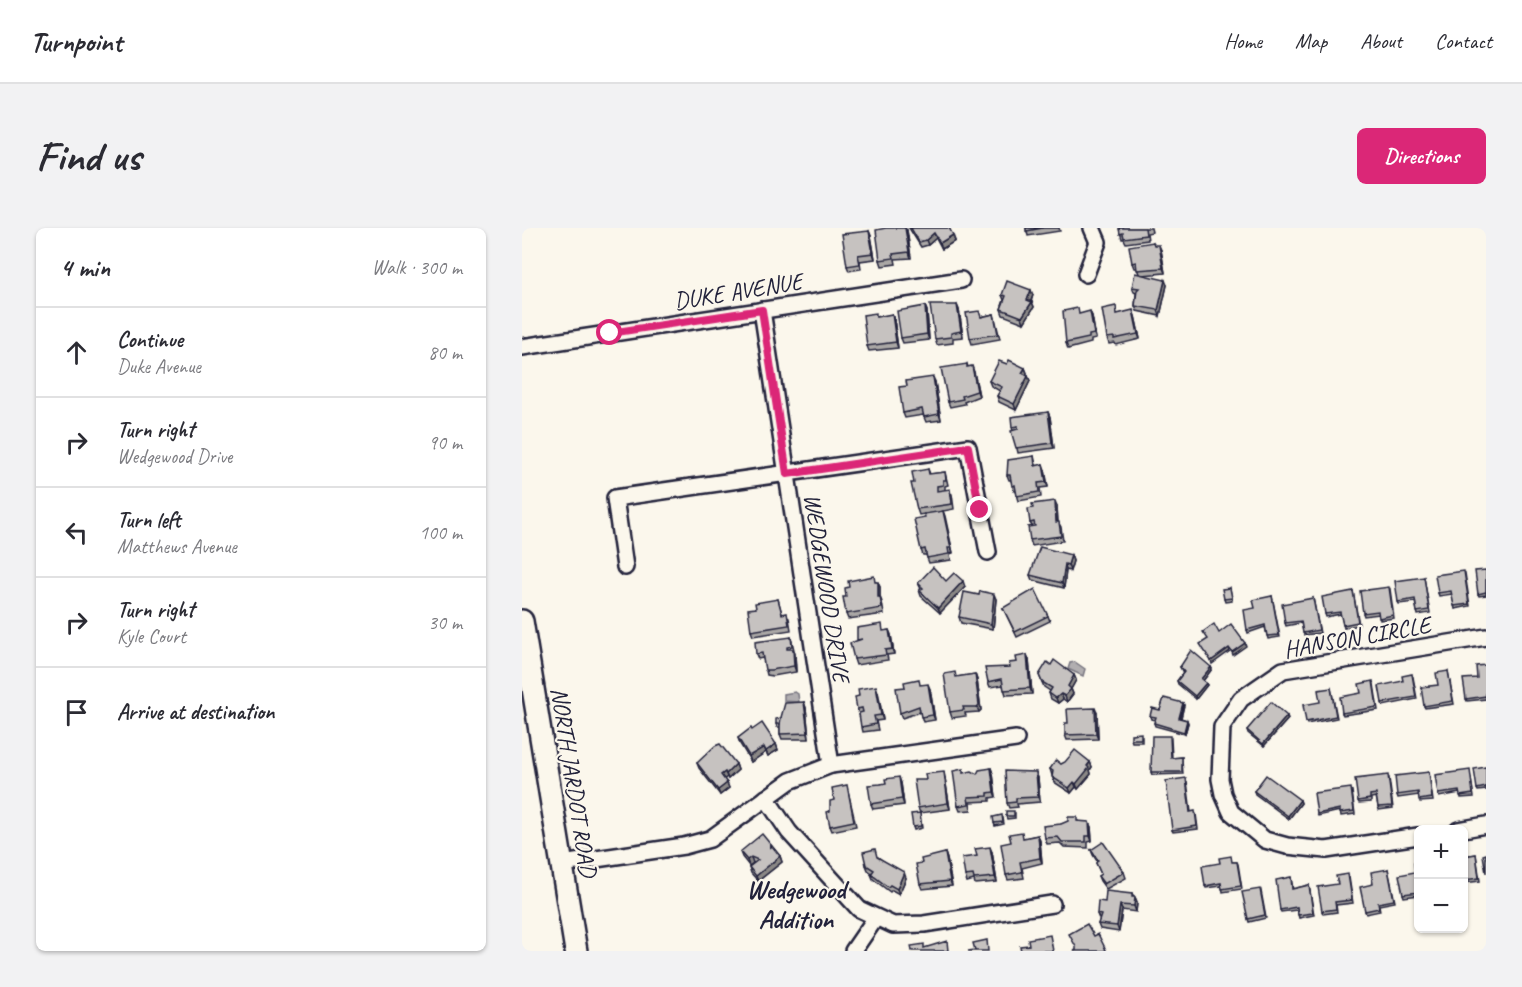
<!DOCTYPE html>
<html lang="en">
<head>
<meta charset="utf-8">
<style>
	:root { --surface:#fff; --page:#f2f2f3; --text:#2b2b33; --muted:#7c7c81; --line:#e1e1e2; --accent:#db2777 }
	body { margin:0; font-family:Caveat,sans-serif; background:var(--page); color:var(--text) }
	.controls { position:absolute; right:18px; bottom:18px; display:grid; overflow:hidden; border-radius:9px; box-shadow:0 2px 4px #0004 }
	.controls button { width:54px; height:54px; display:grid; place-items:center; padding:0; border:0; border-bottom:2px solid var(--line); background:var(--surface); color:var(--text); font:30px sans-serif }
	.stop { position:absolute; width:18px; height:18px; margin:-14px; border:4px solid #db2777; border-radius:50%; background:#fff }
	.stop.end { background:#db2777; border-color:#fff; box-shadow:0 2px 6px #0008 }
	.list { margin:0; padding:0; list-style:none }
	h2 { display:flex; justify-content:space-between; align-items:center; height:78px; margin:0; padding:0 24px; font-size:26px }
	h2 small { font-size:20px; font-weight:400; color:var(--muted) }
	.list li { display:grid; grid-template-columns:39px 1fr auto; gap:18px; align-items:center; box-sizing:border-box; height:90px; padding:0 24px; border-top:2px solid var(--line) }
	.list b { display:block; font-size:22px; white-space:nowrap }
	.list p { margin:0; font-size:20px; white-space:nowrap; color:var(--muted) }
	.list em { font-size:20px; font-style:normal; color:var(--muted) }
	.icon { flex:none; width:33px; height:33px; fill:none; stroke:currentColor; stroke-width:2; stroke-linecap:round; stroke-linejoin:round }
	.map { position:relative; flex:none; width:964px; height:723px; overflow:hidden; border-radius:9px }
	header { display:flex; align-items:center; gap:36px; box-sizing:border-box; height:84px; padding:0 30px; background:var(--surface); border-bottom:2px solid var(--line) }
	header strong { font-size:28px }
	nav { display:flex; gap:33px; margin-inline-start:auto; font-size:21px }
	.intro { display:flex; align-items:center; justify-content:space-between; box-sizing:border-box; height:144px; padding:0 36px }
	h1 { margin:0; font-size:42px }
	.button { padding:15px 27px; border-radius:9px; background:var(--accent); color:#fff; font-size:21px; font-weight:700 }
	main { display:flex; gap:36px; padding:0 36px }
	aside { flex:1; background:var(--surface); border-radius:9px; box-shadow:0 2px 4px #0004 }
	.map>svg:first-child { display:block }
	.water { fill:#b1aeb0; stroke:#787681; stroke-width:1.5 }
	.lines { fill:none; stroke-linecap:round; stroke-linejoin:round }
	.street-casing { stroke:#22223b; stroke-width:20 }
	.secondary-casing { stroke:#22223b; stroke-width:26 }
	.street { stroke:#fbf7ec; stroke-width:15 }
	.secondary { stroke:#fbf7ec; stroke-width:21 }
	.wall { fill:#aaa7a5; stroke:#22223b; stroke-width:1.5 }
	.shaded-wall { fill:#8b8886; stroke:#22223b; stroke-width:1.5 }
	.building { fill:#c6c2c0; stroke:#22223b; stroke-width:1.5 }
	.route { stroke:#db2777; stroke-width:8 }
	.labels { text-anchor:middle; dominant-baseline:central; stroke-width:4.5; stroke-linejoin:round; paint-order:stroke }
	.street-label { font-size:24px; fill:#22223b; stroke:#fbf7ec }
	.neighbourhood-label { font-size:26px; font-weight:bold; fill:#22223b; stroke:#fbf7ec }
</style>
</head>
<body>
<header>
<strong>Turnpoint</strong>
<nav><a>Home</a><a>Map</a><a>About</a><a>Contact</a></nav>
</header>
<div class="intro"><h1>Find us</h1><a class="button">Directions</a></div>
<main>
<aside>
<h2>4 min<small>Walk · 300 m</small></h2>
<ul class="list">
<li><svg class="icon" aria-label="ahead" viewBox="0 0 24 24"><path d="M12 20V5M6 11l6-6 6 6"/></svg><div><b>Continue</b><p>Duke Avenue</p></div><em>80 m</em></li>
<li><svg class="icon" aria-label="right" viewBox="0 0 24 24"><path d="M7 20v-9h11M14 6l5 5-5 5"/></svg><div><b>Turn right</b><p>Wedgewood Drive</p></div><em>90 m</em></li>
<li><svg class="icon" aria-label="left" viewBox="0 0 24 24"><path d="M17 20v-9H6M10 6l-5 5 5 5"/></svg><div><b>Turn left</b><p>Matthews Avenue</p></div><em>100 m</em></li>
<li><svg class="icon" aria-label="right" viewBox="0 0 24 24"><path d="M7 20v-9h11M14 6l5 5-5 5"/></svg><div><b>Turn right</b><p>Kyle Court</p></div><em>30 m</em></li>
<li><svg class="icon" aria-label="arrive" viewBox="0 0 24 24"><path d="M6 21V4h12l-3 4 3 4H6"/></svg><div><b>Arrive at destination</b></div></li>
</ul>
</aside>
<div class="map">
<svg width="964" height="723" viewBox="0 0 964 723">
	<rect width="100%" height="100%" fill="#fbf7ec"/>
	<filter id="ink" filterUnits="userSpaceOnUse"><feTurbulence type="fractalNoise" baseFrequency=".0167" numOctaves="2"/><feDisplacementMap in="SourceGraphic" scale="12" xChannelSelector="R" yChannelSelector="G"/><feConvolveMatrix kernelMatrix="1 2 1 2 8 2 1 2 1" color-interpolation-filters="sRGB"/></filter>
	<g filter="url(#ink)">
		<!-- water -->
		<g class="water">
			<polygon points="553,434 563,441 561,448 546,441 548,435"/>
			<polygon points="273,464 276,466 277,474 262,473 262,466"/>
		</g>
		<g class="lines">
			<defs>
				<g id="street">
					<polyline points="564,46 576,14 570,0"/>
					<polyline points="240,82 309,537"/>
					<polyline points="0,119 439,52"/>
					<polyline points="103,339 93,270 446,219 466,324"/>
					<polyline points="244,570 267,604 337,681 371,697 402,696 530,676"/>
					<polyline points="936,602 964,597"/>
					<polyline points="896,608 804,622 765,618 743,612 709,584 701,566 698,551 700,499 719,471 761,442 964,409"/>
					<polyline points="40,636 162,618 188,611 268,553 309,537 494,511"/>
					<polyline points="331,723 353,691"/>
				</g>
				<polyline id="secondary" points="0,393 54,723"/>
			</defs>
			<!-- street casing -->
			<use href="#street" class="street-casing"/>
			<!-- secondary casing -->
			<use href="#secondary" class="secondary-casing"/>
			<!-- street -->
			<use href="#street" class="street"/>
			<!-- secondary -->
			<use href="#secondary" class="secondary"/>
		</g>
		<!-- wall -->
		<g class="wall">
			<polygon points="387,0 427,0 433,13 420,21 414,10 406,17 399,19"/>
			<polygon points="504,0 537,0 538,3 506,8"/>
			<polygon points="597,0 629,0 630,4 625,5 626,12 604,15 602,11 600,11"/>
			<polygon points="385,2 389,30 373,31 374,36 360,38 358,32"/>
			<polygon points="347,3 349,8 353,31 338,33 339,41 327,43 325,38"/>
			<polygon points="631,14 632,17 639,22 643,45 620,47 645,57 638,88 615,83 613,78 614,65 612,64 610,59 617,46 615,40 612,40 610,35"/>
			<polygon points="480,67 511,67 509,74 510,74 512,79 502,95 481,87 479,81 482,72"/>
			<polygon points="435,77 437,82 441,109 431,110 431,115 415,117 413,111"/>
			<polygon points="403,78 405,83 407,112 381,115 379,110"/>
			<polygon points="472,86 478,111 450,116 448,110 459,89"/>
			<polygon points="558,86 570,88 574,111 569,112 569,115 546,121 544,115"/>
			<polygon points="596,86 613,88 618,111 594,117 593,115 587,116 585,110"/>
			<polygon points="372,91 376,120 347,123 345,118"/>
			<polygon points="445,136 446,139 452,144 457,168 442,174 443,176 428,179 426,174"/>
			<polygon points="485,136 503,140 505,145 504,147 506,148 508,153 494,182 477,174 475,168 478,163 469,158 467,153"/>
			<polygon points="413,154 419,192 404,194 401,187 383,190 381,185"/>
			<polygon points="526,184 528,189 532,220 496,225 490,199"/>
			<polygon points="512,228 514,237 523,242 526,259 518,260 519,269 497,273 494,263 492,263 489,252 487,252 485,247"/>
			<polygon points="406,241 408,246 423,244 426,257 423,258 423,262 430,266 432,281 421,283 431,325 428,326 429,332 407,335 404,327 401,327 399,322 403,289 402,286 397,287 395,281 392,255"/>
			<polygon points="535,278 536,294 539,299 541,313 510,318 508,312 510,298 508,295"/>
			<polygon points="549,327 551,333 548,343 544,342 542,360 510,352 508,347"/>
			<polygon points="964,342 964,367 957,368 956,366"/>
			<polygon points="943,345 948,378 933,381 930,366 917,368 916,365"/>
			<polygon points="902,349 908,385 896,387 893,374 877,376 876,374"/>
			<polygon points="424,353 443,359 418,385 399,368 397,362 399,361 396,355"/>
			<polygon points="354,354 358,359 358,369 360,374 362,386 326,391 324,386 324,369"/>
			<polygon points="708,360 710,373 703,374 702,371"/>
			<polygon points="868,361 872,390 858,392 857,386 842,388 841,385"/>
			<polygon points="831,363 837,397 822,400 819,386 804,389 803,386"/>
			<polygon points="457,367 474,371 471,401 439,395 437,389"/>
			<polygon points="750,368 758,409 746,411 743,399 726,405 725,402 733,380"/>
			<polygon points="791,370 798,405 782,407 779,395 764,398 763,395"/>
			<polygon points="256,371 260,386 267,390 269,402 231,408 229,403 234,380"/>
			<polygon points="481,380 526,388 528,393 495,409"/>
			<polygon points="367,402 369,407 372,426 365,427 366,432 334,437 332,431 362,403"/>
			<polygon points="269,409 273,426 274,444 251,448 245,447 241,430 236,431 234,426"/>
			<polygon points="505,427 507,432 510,466 484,467 481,457 468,459 466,454 488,439"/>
			<polygon points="529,437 552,447 554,452 549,461 551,466 545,474 541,471 536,475 529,471 527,465 528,463 522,459 517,447"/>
			<polygon points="964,437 964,471 945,473 944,471 955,450"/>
			<polygon points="658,439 689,439 690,441 681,453 685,457 674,471 656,456 655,453 661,445"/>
			<polygon points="926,443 932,476 903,480 902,478"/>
			<polygon points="453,446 455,452 459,482 457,484 443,485 444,488 430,490 428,484 435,449"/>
			<polygon points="891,449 895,471 861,478 860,475 881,453"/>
			<polygon points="852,456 856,482 821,487 820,485 839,465"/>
			<polygon points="399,457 408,461 413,492 401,494 398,484 380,490 378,485"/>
			<polygon points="809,460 815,490 785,496 784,494"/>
			<polygon points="356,464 361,492 354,493 356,502 341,504 337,486 335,481 337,468"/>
			<polygon points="282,474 284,480 287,511 260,511 258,506 258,499 255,499 254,496 259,490"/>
			<polygon points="661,475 662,477 659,490 665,492 666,495 663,506 633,498 632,495 633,492 629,491 628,488 638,482"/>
			<polygon points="575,485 576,511 545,512 543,507"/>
			<polygon points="765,488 766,491 742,518 726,505 725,502"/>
			<polygon points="230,502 254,516 256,522 246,528 244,524 229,534 218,516 216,510"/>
			<polygon points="620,508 620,514 610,514 609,511"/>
			<polygon points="649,511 650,530 660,529 660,532 661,546 630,547 629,544"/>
			<polygon points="568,534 570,539 568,542 569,546 556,561 554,559 549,565 532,554 528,541 539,536"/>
			<polygon points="175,535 214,536 216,542 206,551 205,549 202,551 205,555 207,560 198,567 177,540"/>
			<polygon points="964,539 964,562 956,563 955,561"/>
			<polygon points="469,540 471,546 474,569 468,570 468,573 448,574 449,582 438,583 436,578 442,545 455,546"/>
			<polygon points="907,544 911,573 898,574 897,567 876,570 875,567"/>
			<polygon points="948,545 952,569 939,570 938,565 917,569 916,566"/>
			<polygon points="423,550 428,581 398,585 396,580 404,552"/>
			<polygon points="516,550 518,574 495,576 496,579 487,580 485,575"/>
			<polygon points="867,550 871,580 857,582 854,569 849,570 849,574 837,575 836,573"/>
			<polygon points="665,553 669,584 674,586 676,601 651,604 650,602"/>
			<polygon points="379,555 382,577 351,581 349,576 359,556"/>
			<polygon points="326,563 334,598 310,603 308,598 308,583 312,572"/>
			<polygon points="732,563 778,572 779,575 767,591 733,566"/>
			<polygon points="830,563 833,586 819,588 818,583 796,588 795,586"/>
			<polygon points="398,585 400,600 392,602 391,599"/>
			<polygon points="493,585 493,590 485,591 484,588"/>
			<polygon points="481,590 482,596 473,598 472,595"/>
			<polygon points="556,593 569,599 570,613 566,614 566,620 542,619 538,615 525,616 523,610 539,596"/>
			<polygon points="516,607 518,613 520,635 500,640 502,650 486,652 484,647 489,614 502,610"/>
			<polygon points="249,617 258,628 260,634 236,653 229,645 227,639 232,635 231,635 227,638 220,629 218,624"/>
			<polygon points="569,622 602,644 604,650 584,661 578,653 576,648 579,646 574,635 575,633 571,627"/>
			<polygon points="470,624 475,654 453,656 452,652 445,654 443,648 455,628"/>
			<polygon points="423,625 425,631 430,658 400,661 398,656"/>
			<polygon points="954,626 958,653 942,655 942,628"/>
			<polygon points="356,629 384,650 377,666 370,662 368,664 351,651 349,646 350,645 346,642 344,637"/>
			<polygon points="711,634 715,634 716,636 720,661 701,664 700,658 684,660 683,658"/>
			<polygon points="897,634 897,667 882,669 881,666 893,644"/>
			<polygon points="866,641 873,674 857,677 858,683 844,686 843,683 851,656"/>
			<polygon points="769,649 771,661 787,657 792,687 777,690 775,682 759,684 758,682"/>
			<polygon points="827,649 831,675 814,677 815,684 801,686 800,683 816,656"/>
			<polygon points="739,663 744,690 727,694 726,691"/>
			<polygon points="610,666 615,675 614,684 600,682 597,704 578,701 576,696 578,691 577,691 575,686 583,674"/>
		</g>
		<!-- shaded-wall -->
		<g class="shaded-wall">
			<polygon points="383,0 385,2 389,30 387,24"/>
			<polygon points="347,3 349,8 353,31 351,25"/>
			<polygon points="412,5 414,10 406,17 404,12"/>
			<polygon points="431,7 433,13 420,21 418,15"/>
			<polygon points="637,17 639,22 643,45 641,40"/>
			<polygon points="643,52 645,57 638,88 636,82"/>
			<polygon points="509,62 511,67 507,78 505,72"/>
			<polygon points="510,74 512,79 502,95 500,89"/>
			<polygon points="435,77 437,82 441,109 439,103"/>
			<polygon points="403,78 405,83 407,112 405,106"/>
			<polygon points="611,82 613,88 618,111 616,106"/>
			<polygon points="568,83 570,88 574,111 572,106"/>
			<polygon points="370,86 372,91 376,120 374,114"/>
			<polygon points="450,138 452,144 457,168 455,163"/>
			<polygon points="503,140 505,145 502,151 500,145"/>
			<polygon points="506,148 508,153 494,182 492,176"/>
			<polygon points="411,149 413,154 419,192 417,186"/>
			<polygon points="526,184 528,189 532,220 530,215"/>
			<polygon points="521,236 523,242 526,259 524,254"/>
			<polygon points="533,273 535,278 536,299 534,294"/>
			<polygon points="421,283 423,288 431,325 429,320"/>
			<polygon points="549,327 551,333 548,343 546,337"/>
			<polygon points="543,336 544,342 542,360 540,355"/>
			<polygon points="441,353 443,359 418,385 416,380"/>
			<polygon points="356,354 358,359 358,375 356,369"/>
			<polygon points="472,366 474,371 471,401 469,396"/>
			<polygon points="367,402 369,407 372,426 370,421"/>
			<polygon points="723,415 724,418 711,427 710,424"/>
			<polygon points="707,420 708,423 690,436 689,433"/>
			<polygon points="271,421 273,426 274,444 272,438"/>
			<polygon points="505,427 507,432 510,466 508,460"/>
			<polygon points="689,439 690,441 680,454 679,451"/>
			<polygon points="453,446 455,452 459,482 457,484 455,479"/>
			<polygon points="552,447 554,452 549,461 551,466 545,474 543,468 546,458"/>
			<polygon points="684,455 685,457 674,471 673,468"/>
			<polygon points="406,456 408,461 413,492 411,487"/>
			<polygon points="354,458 356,464 361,492 359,487"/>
			<polygon points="539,466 541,471 536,475 534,470"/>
			<polygon points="282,474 284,480 287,511 286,505"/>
			<polygon points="661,475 662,477 658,493 657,490"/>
			<polygon points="573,480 575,485 576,511 574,506"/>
			<polygon points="765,488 766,491 742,518 741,516"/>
			<polygon points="665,492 666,495 663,506 662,504"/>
			<polygon points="254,516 256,522 246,528 244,523"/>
			<polygon points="242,519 244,524 229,534 227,528"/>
			<polygon points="568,534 570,539 568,542 569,546 556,561 554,556"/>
			<polygon points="214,536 216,542 206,551 204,546"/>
			<polygon points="469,540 471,546 474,569 472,564"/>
			<polygon points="203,544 205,549 201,552 199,547"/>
			<polygon points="422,544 423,550 428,581 426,575"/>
			<polygon points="514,544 516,550 518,574 516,569"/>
			<polygon points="377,549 379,555 382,577 380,571"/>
			<polygon points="552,554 554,559 549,565 547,560"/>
			<polygon points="205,555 207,560 198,567 196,562"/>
			<polygon points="778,572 779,575 767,591 766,588"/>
			<polygon points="567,594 569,599 570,613 568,608"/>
			<polygon points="516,607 518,613 520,635 518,630"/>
			<polygon points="468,619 470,624 475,654 473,649"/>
			<polygon points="423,625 425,631 430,658 428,653"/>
			<polygon points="258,628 260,634 236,653 234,648"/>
			<polygon points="229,629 231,635 227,638 225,632"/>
			<polygon points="382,644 384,650 377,666 375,661"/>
			<polygon points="613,669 615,675 614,684 612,678"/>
			<polygon points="598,677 600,682 597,704 595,698"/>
		</g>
		<!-- building -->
		<g class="building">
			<polygon points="364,0 383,0 387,24 371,26 372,30 358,32 354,2"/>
			<polygon points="389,0 427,0 431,7 418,15 412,5 404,12 397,14"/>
			<polygon points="504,0 521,0 504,3"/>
			<polygon points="597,0 623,0 624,7 602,10 601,5 598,6"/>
			<polygon points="347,3 351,25 336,27 338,36 325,38 320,6"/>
			<polygon points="631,14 632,17 637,17 641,40 615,42 614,34 610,35 607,18"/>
			<polygon points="613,45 643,52 636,82 613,78 615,62 617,60 610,59"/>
			<polygon points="485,53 509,62 505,72 510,74 500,89 479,81 484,68 480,67"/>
			<polygon points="408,77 435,77 439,103 429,105 429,109 413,111"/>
			<polygon points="403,78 405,106 379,110 375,83"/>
			<polygon points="594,78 595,86 611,82 616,106 592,111 592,109 585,110 580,81"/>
			<polygon points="556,80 557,86 568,83 572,106 567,107 567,110 544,115 541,83"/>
			<polygon points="457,83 459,89 472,86 476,106 448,110 444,85"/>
			<polygon points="354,85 354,89 370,86 374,114 345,118 341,87"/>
			<polygon points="487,132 503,140 500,145 506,148 492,176 475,168 480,159 467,153 477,133 485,136"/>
			<polygon points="445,136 445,139 450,138 455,163 440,168 441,171 426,174 419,140"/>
			<polygon points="411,149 417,186 402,189 400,181 381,185 377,159 385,158 384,153"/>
			<polygon points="526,184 530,215 494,220 489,203 496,201 496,198 490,199 489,189"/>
			<polygon points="512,228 513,238 521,236 524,254 516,255 517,264 495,268 493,257 490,258 488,247 485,247 486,232"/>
			<polygon points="406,241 407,246 423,244 424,252 421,252 421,257 415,258 415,263 428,261 430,276 395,281 389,255 392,255 390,244"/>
			<polygon points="533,273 534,294 537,294 539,308 508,312 506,299 513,298 512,294 508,295 506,281 511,280 510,276"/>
			<polygon points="421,283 429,320 426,320 427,326 405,330 403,321 399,322 392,291 403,289 402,286"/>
			<polygon points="518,319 549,327 546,337 543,336 540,355 508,347"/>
			<polygon points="411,339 424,353 432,345 441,353 416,380 397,362 401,360 396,355"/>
			<polygon points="964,342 964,364 956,366 953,343"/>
			<polygon points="942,343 947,376 932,378 929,363 916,365 913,347"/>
			<polygon points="352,348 353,354 356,354 356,369 358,369 360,380 324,386 321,369 324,369 323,360 327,359 326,353"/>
			<polygon points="902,349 907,382 895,384 893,371 876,374 873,353"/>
			<polygon points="867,359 871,387 857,390 856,383 841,385 838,363"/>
			<polygon points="708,360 710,370 702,371 700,361"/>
			<polygon points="513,361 526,388 493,404 481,380"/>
			<polygon points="458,363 472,366 469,396 437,389 442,364 457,367"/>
			<polygon points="831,363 836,394 821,397 818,384 803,386 800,369"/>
			<polygon points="750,368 757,407 745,408 743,397 725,402 722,382 733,380 731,372"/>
			<polygon points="791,370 797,402 781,405 779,393 763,395 760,376"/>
			<polygon points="256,371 260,386 265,385 267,397 229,403 226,381 234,380 233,375"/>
			<polygon points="360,396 361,403 367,402 370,421 363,422 364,427 332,431 328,415 340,411 335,412 335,400"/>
			<polygon points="692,396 697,405 709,396 723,415 710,424 707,420 689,433 678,416 686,411 681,404"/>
			<polygon points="269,409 270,418 265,419 265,421 271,421 272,438 249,442 243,442 240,425 234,426 233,414"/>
			<polygon points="669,422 689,439 679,451 684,455 673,468 655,453 662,444 658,439"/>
			<polygon points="505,427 508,460 482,462 480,451 466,454 463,440 488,439 487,435 495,434 494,429"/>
			<polygon points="532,432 552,447 546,458 549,461 543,468 539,466 534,470 527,465 530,460 520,454 517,447 525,434 529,437"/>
			<polygon points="964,437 964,468 944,471 941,451 955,450 954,438"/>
			<polygon points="926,443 931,473 902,478 899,459 916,457 914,445"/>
			<polygon points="433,444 434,449 453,446 457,477 455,479 441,479 442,482 428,484 422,446"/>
			<polygon points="890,446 894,469 860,475 857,458 881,453 880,448"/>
			<polygon points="397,451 398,457 406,456 411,487 399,489 397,478 378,485 374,460 383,459 382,454"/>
			<polygon points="851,453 855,479 820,485 818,469 839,465 837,456"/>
			<polygon points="354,458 359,487 352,488 354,496 339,499 337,485 341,484 340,480 335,481 333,469 337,468 336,461"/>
			<polygon points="809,460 814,488 784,494 781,477 798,474 796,462"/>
			<polygon points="642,470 661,475 657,490 665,492 662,504 632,495 634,489 628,488 630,480 638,482"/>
			<polygon points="282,474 286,505 258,506 258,493 263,475"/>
			<polygon points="749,474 765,488 741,516 725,502"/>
			<polygon points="573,480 574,506 543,507 543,495 546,495 545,481"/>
			<polygon points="259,490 258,496 254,496 254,491"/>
			<polygon points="240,495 254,516 244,523 242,519 227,528 216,510 229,500 230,502"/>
			<polygon points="619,505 619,511 609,511 609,506"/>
			<polygon points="630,508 648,508 649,530 660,529 660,544 629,544"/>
			<polygon points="198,516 214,536 204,546 203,544 199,547 205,555 196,562 175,535 193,518"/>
			<polygon points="553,522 568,534 565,538 567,540 554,556 552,554 547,560 530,549 531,543 528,541 534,532 539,536 543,534"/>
			<polygon points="964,539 964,559 955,561 952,541"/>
			<polygon points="469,540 472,564 466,565 466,568 446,569 447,576 436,578 431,543 441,541 441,545 450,543 455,546 457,542"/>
			<polygon points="948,542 951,566 938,568 937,563 916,566 913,547"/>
			<polygon points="483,543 514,544 516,569 494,570 494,574 485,575"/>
			<polygon points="422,544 426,575 396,580 392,552 404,552 403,546"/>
			<polygon points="907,544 910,570 897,572 896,564 875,567 873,548"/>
			<polygon points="744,547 778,572 766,588 732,563"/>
			<polygon points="866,547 870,578 856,579 854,566 848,567 848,571 836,573 833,551"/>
			<polygon points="377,549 380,571 349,576 346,557 359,556 364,555 363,551"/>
			<polygon points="664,550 668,584 673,583 675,598 650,602 644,553"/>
			<polygon points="325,557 332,593 308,598 305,584 308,583 308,573 312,572 310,560"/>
			<polygon points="829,560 832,583 818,585 818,581 795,586 792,565"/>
			<rect x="484" y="583" width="8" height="5"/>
			<polygon points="398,585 399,598 391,599 389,586"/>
			<polygon points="480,587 481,594 472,595 471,589"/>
			<polygon points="546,589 555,589 555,593 567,594 568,608 564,608 564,614 540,614 536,609 523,610 521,598 539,596 546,593"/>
			<polygon points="500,604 501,610 516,607 518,630 498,634 500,644 484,647 479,616 489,614 487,606"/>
			<polygon points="240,606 249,617 248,620 250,618 258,628 234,648 227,639 236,632 229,629 225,632 218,624"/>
			<polygon points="581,614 602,644 582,656 576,648 579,646 574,635 576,632 569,622"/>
			<polygon points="468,619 473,649 452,651 451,647 443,648 440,630 455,628 453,621"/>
			<polygon points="353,621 355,629 382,644 375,661 368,657 366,659 349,646 352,642 344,637 341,624"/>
			<polygon points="423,625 428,653 398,656 394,636 400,635 399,631"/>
			<polygon points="954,626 957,650 942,652 942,628"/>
			<polygon points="964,626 964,645 961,627"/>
			<polygon points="709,628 710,634 715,634 719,658 700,661 699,655 683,658 680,638 698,635 697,630"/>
			<polygon points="897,634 897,664 881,666 877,647 893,644 892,635"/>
			<polygon points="866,641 872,672 856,675 857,680 843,683 838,659 851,656 849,644"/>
			<polygon points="826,646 830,672 813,674 814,681 800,683 796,659 816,656 814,648"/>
			<polygon points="769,649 770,661 787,657 791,685 776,687 775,679 758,682 754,652"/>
			<polygon points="738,661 743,687 726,691 720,664"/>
			<polygon points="584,663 610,666 610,669 613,669 612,678 598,677 595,698 576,696 579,687 575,686 576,673 583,674"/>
			<polygon points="565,696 572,708 576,706 584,722 582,723 552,723 554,722 554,719 547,706"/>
			<polygon points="528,707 531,723 499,723 498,718 507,717 506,711"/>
			<polygon points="465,712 466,723 446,723 453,722 451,715"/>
			<polygon points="425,713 426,723 390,723 389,718 402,716 402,720"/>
		</g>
	</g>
	<g class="lines" filter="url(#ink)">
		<!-- route -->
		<polyline class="route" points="88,105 240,82 265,246 446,219 458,282"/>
	</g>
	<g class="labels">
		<!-- street labels -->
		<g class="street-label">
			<text transform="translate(216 63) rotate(-9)">DUKE AVENUE</text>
			<text transform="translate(305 360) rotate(81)">WEDGEWOOD DRIVE</text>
			<text transform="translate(835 409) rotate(-10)">HANSON CIRCLE</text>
			<text transform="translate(52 554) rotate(81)">NORTH JARDOT ROAD</text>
		</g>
		<!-- neighbourhood labels -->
		<g class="neighbourhood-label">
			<text x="274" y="661">Wedgewood<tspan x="274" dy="30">Addition</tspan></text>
		</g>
	</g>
</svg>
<div class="controls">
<button>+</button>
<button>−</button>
</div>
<div class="stop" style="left:88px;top:105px"></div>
<div class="stop end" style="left:458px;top:282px"></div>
</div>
</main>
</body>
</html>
